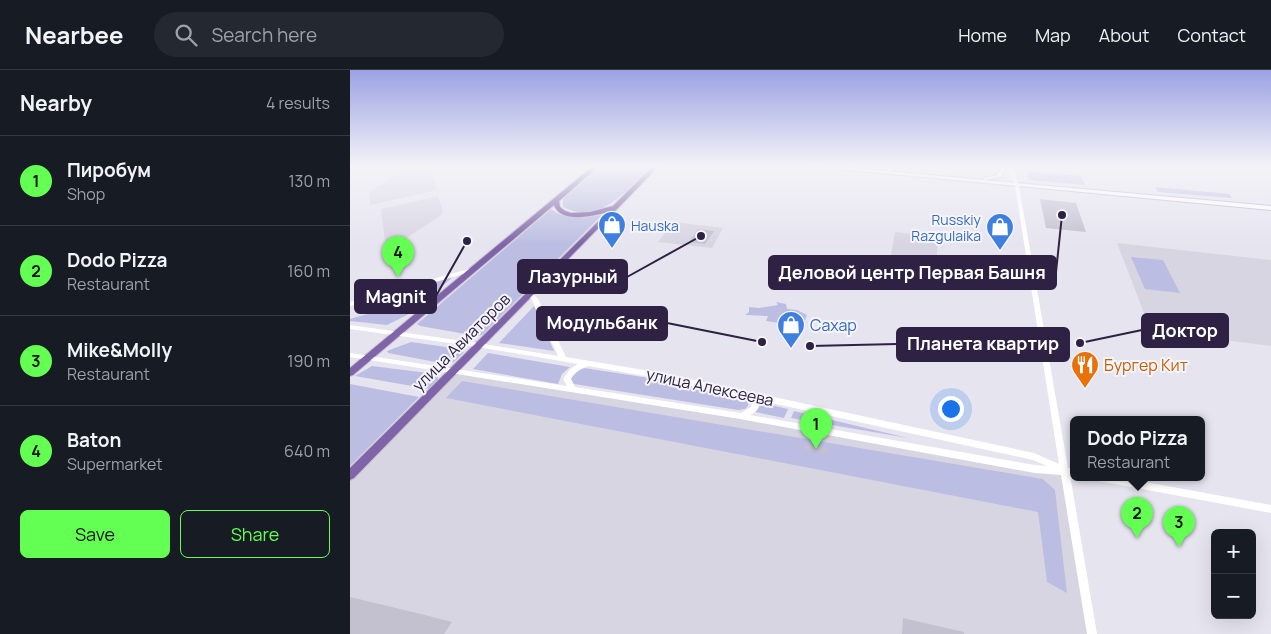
<!DOCTYPE html>
<html lang="en">
<head>
<meta charset="utf-8">
<style>
	:root { --surface:#171b24; --page:#242831; --text:#f1f3f6; --muted:#9ea1a6; --line:#363941; --accent:#63ff52 }
	body { margin:0; font-family:Manrope,sans-serif; background:var(--page); color:var(--text) }
	.controls { position:absolute; right:15px; bottom:15px; display:grid; overflow:hidden; border-radius:8px; box-shadow:0 5px 20px #0002 }
	.controls button { width:45px; height:45px; display:grid; place-items:center; padding:0; border:0; border-bottom:1px solid var(--line); background:var(--surface); color:var(--text); font:25px sans-serif }
	.you { position:absolute; left:600px; top:338px; width:18px; height:18px; margin:-12px; border:4px solid #fff; border-radius:50%; background:#1a73e8; box-shadow:0 0 0 8px #1a73e833 }
	.badge { display:grid; place-items:center; width:32px; height:32px; border-radius:50%; background:var(--accent); color:#111; font-size:16px; font-weight:700 }
	.pin { position:absolute; translate:-50% -41px; filter:drop-shadow(0 1px 2px #0008) }
	.pin::after { content:''; position:absolute; top:26px; width:18px; height:15px; background:inherit; clip-path:polygon(0 0,100% 0,50% 100%) }
	.popup { position:absolute; left:720px; top:346px; width:135px; height:65px; box-sizing:border-box; display:grid; place-content:center; border-radius:8px; background:var(--surface); filter:drop-shadow(0 1px 4px #0005); font-size:16px; white-space:nowrap; color:var(--muted) }
	.popup b { font-size:19px; color:var(--text) }
	.popup::after { content:''; position:absolute; left:50%; top:100%; margin-left:-10px; border:10px solid transparent; border-top-color:var(--surface) }
	.list { margin:0; padding:0; list-style:none }
	h2 { display:flex; justify-content:space-between; align-items:center; height:65px; margin:0; padding:0 20px; font-size:21px }
	h2 small { font-size:16px; font-weight:400; color:var(--muted) }
	.list li { display:grid; grid-template-columns:32px 1fr auto; gap:15px; align-items:center; box-sizing:border-box; height:90px; padding:0 20px; border-top:1px solid var(--line) }
	.list b { display:block; font-size:19px; white-space:nowrap }
	.list p { margin:0; font-size:16px; white-space:nowrap; color:var(--muted) }
	.list em { font-size:16px; font-style:normal; color:var(--muted) }
	.actions { display:flex; gap:10px; padding:15px 20px }
	.actions a { flex:1; padding:11px 0; border:1px solid var(--accent); border-radius:8px; text-align:center; font-size:18px; color:var(--accent) }
	.actions .main { background:var(--accent); color:#111 }
	.icon { flex:none; width:28px; height:28px; fill:none; stroke:currentColor; stroke-width:2; stroke-linecap:round; stroke-linejoin:round }
	.map { position:relative; flex:none; width:921px; height:564px; overflow:hidden }
	header { display:flex; align-items:center; gap:30px; box-sizing:border-box; height:70px; padding:0 25px; background:var(--surface); border-bottom:1px solid var(--line) }
	header strong { font-size:24px }
	nav { display:flex; gap:28px; margin-inline-start:auto; font-size:18px }
	.search { width:350px; height:45px; background:var(--page); display:flex; align-items:center; gap:12px; box-sizing:border-box; padding:0 18px; border-radius:28px; color:var(--muted); font-size:19px }
	main { display:flex }
	aside { flex:1; background:var(--surface) }
	.map>svg:first-child { display:block }
	.built { fill:#d8d5e3 }
	.green { fill:#bbbee2 }
	.building { fill:#c3c0d0 }
	.lines { fill:none; stroke-linecap:round; stroke-linejoin:round }
	.secondary-casing { stroke:#bdb6d0; stroke-width:2 }
	.primary-casing { stroke:#c4c1ca; stroke-width:2 }
	.minor { stroke:#fff; stroke-width:4 }
	.tertiary { fill:#fff; fill-rule:evenodd }
	.secondary { fill:#fff; fill-rule:evenodd }
	.primary { fill:#7f64a9; fill-rule:evenodd }
	.labels { text-anchor:middle; dominant-baseline:central; stroke-width:4; stroke-linejoin:round; paint-order:stroke }
	.far-shop-label { font-size:14px; fill:#366cbe; stroke:#f6f5fb; text-anchor:end }
	.shop-label { font-size:16px; fill:#366cbe; stroke:#f6f5fb; text-anchor:start }
	.street-label { font-size:16px; fill:#2e2143; stroke:#f6f5fb }
	.food-label { font-size:16px; fill:#c56008; stroke:#f6f5fb; text-anchor:start }
	.leader { fill:none; stroke:#2e2143; stroke-width:2 }
	.callout-dot { fill:#2e2143; stroke:#f6f5fb; stroke-width:2 }
	.callout { fill:#2e2143; stroke:#2e2143; stroke-width:2 }
	.callout-label { font-size:18px; text-anchor:middle; font-weight:bold; fill:#fff }
</style>
</head>
<body>
<header>
<strong>Nearbee</strong>
<div class="search"><svg class="icon" aria-label="search" viewBox="0 0 24 24"><circle cx="10" cy="10" r="6"/><path d="M15 15l6 6"/></svg>Search here</div>
<nav><a>Home</a><a>Map</a><a>About</a><a>Contact</a></nav>
</header>
<main>
<aside>
<h2>Nearby<small>4 results</small></h2>
<ul class="list">
<li><span class="badge">1</span><div><b>Пиробум</b><p>Shop</p></div><em>130 m</em></li>
<li><span class="badge">2</span><div><b>Dodo Pizza</b><p>Restaurant</p></div><em>160 m</em></li>
<li><span class="badge">3</span><div><b>Mike&amp;Molly</b><p>Restaurant</p></div><em>190 m</em></li>
<li><span class="badge">4</span><div><b>Baton</b><p>Supermarket</p></div><em>640 m</em></li>
</ul>
<div class="actions"><a class="main">Save</a><a>Share</a></div>
</aside>
<div class="map">
<svg width="921" height="564" viewBox="0 0 921 564">
	<rect width="100%" height="100%" fill="#e6e4ef"/>
	<!-- built -->
	<g class="built">
		<polygon points="64,96 79,96 87,120 20,135 19,121"/>
		<polygon points="88,126 93,142 91,145 49,173 35,171 31,139"/>
		<polygon points="324,152 373,158 362,178 308,172"/>
		<polygon points="545,162 588,167 586,197 540,191"/>
		<polygon points="767,173 921,190 921,276 801,261"/>
		<polygon points="102,301 715,400 742,564 0,564 0,405"/>
	</g>
	<!-- green -->
	<g class="green">
		<path d="M251,96H301C278,119 250,156 213,137V129Z"/>
		<polygon points="677,101 731,106 735,115 679,110"/>
		<polygon points="805,117 879,124 882,128 808,122"/>
		<path d="M201,139C216,151 235,148 252,145L132,265L127,266L70,256L67,254Z"/>
		<polygon points="781,187 813,190 830,223 795,219"/>
		<polygon points="103,207 59,244 37,255 0,251 0,249 48,235 47,223"/>
		<polygon points="426,232 436,234 437,239 447,240 457,245 454,253 449,253 443,248 439,247 436,254 416,251 418,246 395,245 399,242 399,237 409,238 428,235"/>
		<polygon points="184,236 204,281 149,273"/>
		<polygon points="61,272 110,279 114,282 104,292 96,294 38,283 37,281"/>
		<polygon points="138,283 220,297 212,304 208,314 123,299"/>
		<polygon points="22,296 86,304 89,310 79,319 5,306"/>
		<polygon points="234,298 306,309 388,327 399,331 398,336 395,339 388,340 224,314 219,310 227,300"/>
		<polygon points="112,311 693,409 705,420 717,523 697,512 688,442 96,328"/>
		<polygon points="0,314 69,327 0,396"/>
		<polygon points="409,332 438,339 434,348 405,342"/>
		<polygon points="444,341 558,368 441,348"/>
	</g>
	<!-- building -->
	<g class="building">
		<polygon points="690,129 726,133 736,162 696,158"/>
		<polygon points="348,159 364,161 355,174 339,172"/>
		<polygon points="456,374 478,378 476,384 454,380"/>
		<polygon points="0,527 75,545 102,552 94,564 0,564"/>
		<polygon points="553,548 614,562 614,564 552,564"/>
	</g>
	<g class="lines">
		<defs>
			<g id="secondary">
				<polygon points="457,96 479,96 921,136 921,140"/>
				<polygon points="652,96 657,96 651,107 634,110 634,108 647,105"/>
			</g>
			<path id="primary" d="M243,96H249L209,131L210,137L215,141L221,143L240,142L263,136L303,96H309L4,408L0,410V398L258,142C243,146 211,154 204,135L3,305L0,306V298Z"/>
		</defs>
		<!-- secondary casing -->
		<use href="#secondary" class="secondary-casing"/>
		<!-- primary casing -->
		<use href="#primary" class="primary-casing"/>
		<!-- minor -->
		<polyline class="minor" points="540,100 541,96"/>
		<!-- tertiary -->
		<g class="tertiary">
			<path d="M658,96H662L669,116L718,398H723V406L720,405L747,564H737L711,405L685,403L390,349L0,287V283L217,316L213,309L220,299L228,294L128,277L0,259V255L128,273L208,286L182,230L177,224L180,222L182,223L188,229L216,287L312,303L684,383L709,394L665,116ZM238,296L312,309L399,328L402,334L401,337L391,343L225,317L221,309C225,302 231,299 238,296ZM407,330L683,390L697,396L685,395L400,345C406,342 408,340 410,334Z"/>
			<polygon points="122,198 125,200 124,201 0,236 0,232"/>
			<polygon points="745,407 768,407 921,435 921,443 749,411 746,410"/>
		</g>
		<!-- secondary -->
		<use href="#secondary" class="secondary"/>
		<!-- primary -->
		<use href="#primary" class="primary"/>
	</g>
	<!-- sky -->
	<linearGradient id="sky" x2="0" y2="1"><stop stop-color="#9ba2e2"/><stop offset="0.55" stop-color="#f4f3f8"/><stop offset="1" stop-color="#f4f3f8" stop-opacity="0"/></linearGradient>
	<rect width="921" height="175" fill="url(#sky)"/>
	<!-- icons -->
	<defs>
		<symbol id="shop-pin" viewBox="-11 -11 22 30"><path d="M0 17L-7.5 6A9.5 9.5 0 1 1 7.5 6Z" fill="#3f7fe0" stroke="#f6f5fb"/><path d="M-5-2.5h2.3a2.7 3.5 0 0 1 5.4 0H5L5.5 6h-11ZM-1.5-2.5h3a1.5 2.3 0 0 0-3 0Z" fill="#fff"/></symbol>
		<symbol id="restaurant-pin" viewBox="-11 -11 22 30"><path d="M0 17L-7.5 6A9.5 9.5 0 1 1 7.5 6Z" fill="#e8710a" stroke="#f6f5fb"/><path d="M-5-6h1v4h1v-4h1v4h1v-4h1v5L-1.5 .5V6h-2V.5L-5-1ZM5-6V6H3V1.5H1.5Q1.5-4 5-6Z" fill="#fff"/></symbol>
	</defs>
	<g fill-rule="evenodd">
		<use href="#shop-pin" x="246" y="139" width="32" height="43"/>
		<use href="#shop-pin" x="634" y="141" width="32" height="43"/>
		<use href="#shop-pin" x="425" y="239" width="32" height="43"/>
		<use href="#restaurant-pin" x="719" y="279" width="32" height="43"/>
	</g>
	<g class="labels">
		<!-- far-shop labels -->
		<g class="far-shop-label">
			<text x="631" y="149">Russkiy<tspan x="631" dy="16">Razgulaika</tspan></text>
			<text x="281" y="155" text-anchor="start">Hauska</text>
		</g>
		<!-- shop labels -->
		<g class="shop-label">
			<text x="460" y="255">Сахар</text>
		</g>
		<!-- street labels -->
		<g class="street-label">
			<text transform="translate(111 272) rotate(-45)">улица Авиаторов</text>
			<text transform="translate(360 317) rotate(12)">улица Алексеева</text>
		</g>
		<!-- food labels -->
		<g class="food-label">
			<text x="754" y="295">Бургер Кит</text>
		</g>
	</g>
	<!-- callouts -->
	<path class="leader" d="M712 145L706 202M351 166L277 207M117 171L86 226M412 272L317 253M730 273L792 260M460 276L547 274"/>
	<g class="callout-dot">
		<circle cx="712" cy="145" r="5"/>
		<circle cx="351" cy="166" r="5"/>
		<circle cx="117" cy="171" r="5"/>
		<circle cx="412" cy="272" r="5"/>
		<circle cx="730" cy="273" r="5"/>
		<circle cx="460" cy="276" r="5"/>
	</g>
	<g class="callout">
		<rect x="419" y="186" width="287" height="33" rx="5"/>
		<rect x="168" y="190" width="109" height="33" rx="5"/>
		<rect x="5" y="210" width="81" height="33" rx="5"/>
		<rect x="187" y="237" width="130" height="33" rx="5"/>
		<rect x="792" y="244" width="86" height="33" rx="5"/>
		<rect x="547" y="258" width="172" height="33" rx="5"/>
	</g>
	<g class="callout-label">
		<text x="562" y="209">Деловой центр Первая Башня</text>
		<text x="223" y="213">Лазурный</text>
		<text x="46" y="233">Magnit</text>
		<text x="252" y="259">Модульбанк</text>
		<text x="835" y="267">Доктор</text>
		<text x="633" y="280">Планета квартир</text>
	</g>
</svg>
<div class="controls">
<button>+</button>
<button>−</button>
</div>
<div class="you"></div>
<div class="pin badge" style="left:466px;top:379px">1</div>
<div class="pin badge" style="left:787px;top:468px">2</div>
<div class="popup"><b>Dodo Pizza</b>Restaurant</div>
<div class="pin badge" style="left:829px;top:477px">3</div>
<div class="pin badge" style="left:48px;top:207px">4</div>
</div>
</main>
</body>
</html>
